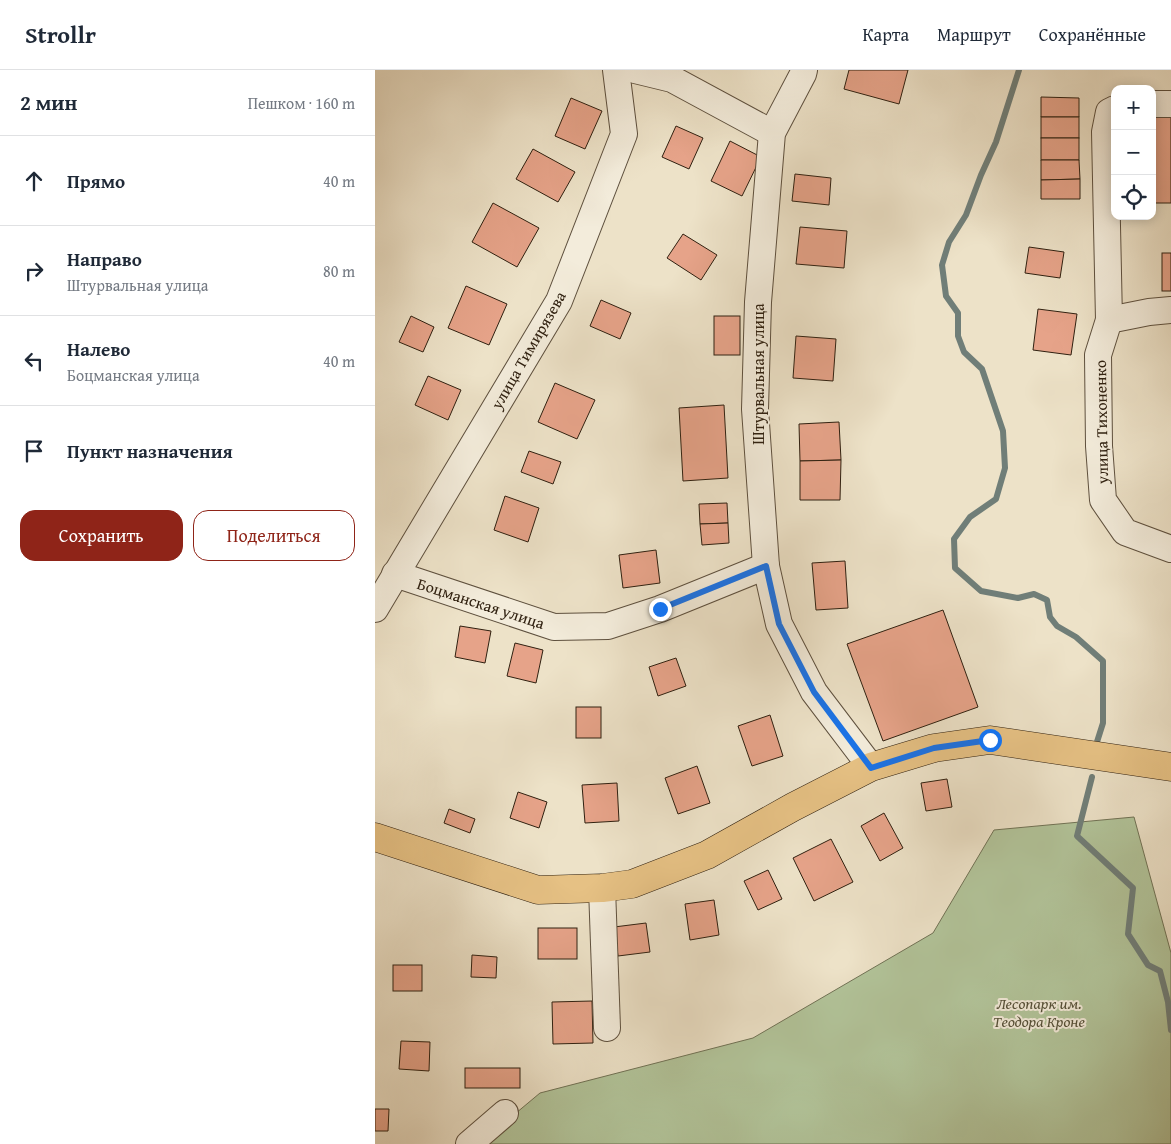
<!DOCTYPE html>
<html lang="ru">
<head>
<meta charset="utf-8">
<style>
	:root { --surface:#fff; --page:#f2f2f3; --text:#1f2937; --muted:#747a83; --line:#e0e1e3; --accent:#8f2418 }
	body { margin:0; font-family:"Gentium Book Plus",serif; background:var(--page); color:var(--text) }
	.controls { position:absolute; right:15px; top:15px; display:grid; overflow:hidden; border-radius:10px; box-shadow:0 2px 12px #0003 }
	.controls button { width:45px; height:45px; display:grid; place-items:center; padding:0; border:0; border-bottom:1px solid var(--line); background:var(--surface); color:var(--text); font:25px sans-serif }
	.stop { position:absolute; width:15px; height:15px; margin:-11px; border:4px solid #1a73e8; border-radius:50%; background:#fff }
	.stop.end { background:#1a73e8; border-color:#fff; box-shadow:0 1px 5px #0008 }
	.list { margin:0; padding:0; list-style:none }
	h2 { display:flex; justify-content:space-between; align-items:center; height:65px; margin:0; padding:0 20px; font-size:21px }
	h2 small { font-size:16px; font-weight:400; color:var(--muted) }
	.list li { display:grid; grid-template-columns:32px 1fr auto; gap:15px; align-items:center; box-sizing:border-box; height:90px; padding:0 20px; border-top:1px solid var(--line) }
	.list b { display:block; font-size:19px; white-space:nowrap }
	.list p { margin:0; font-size:16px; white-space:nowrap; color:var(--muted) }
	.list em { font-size:16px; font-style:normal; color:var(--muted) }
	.actions { display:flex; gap:10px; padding:15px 20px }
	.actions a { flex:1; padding:11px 0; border:1px solid var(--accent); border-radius:15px; text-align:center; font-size:18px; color:var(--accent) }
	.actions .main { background:var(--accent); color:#fff }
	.icon { flex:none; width:28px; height:28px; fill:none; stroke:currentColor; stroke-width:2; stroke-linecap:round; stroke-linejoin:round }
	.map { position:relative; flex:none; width:796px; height:1074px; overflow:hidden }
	header { display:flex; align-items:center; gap:30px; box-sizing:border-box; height:70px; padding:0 25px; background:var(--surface); border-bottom:1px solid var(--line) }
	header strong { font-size:24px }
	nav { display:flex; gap:28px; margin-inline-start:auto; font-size:18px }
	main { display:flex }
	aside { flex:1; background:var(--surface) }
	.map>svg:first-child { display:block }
	.green { fill:#b2c49a; stroke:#707255 }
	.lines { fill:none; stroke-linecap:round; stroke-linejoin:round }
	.stream { stroke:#707e78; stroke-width:6 }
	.building { fill:#e6a389; stroke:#2f2010 }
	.minor-casing { stroke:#5e503e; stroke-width:28 }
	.major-casing { stroke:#2f2010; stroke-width:29 }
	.minor { stroke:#f3ecdb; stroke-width:26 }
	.major { stroke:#e6c184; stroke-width:28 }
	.route { stroke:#1a73e8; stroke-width:6 }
	.labels { text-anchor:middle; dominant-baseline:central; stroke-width:4; stroke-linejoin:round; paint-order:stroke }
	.street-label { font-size:16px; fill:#2f2010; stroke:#f3ecdb }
	.park-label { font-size:16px; font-style:italic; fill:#565139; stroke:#f3ecdb }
</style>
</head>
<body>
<header>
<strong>Strollr</strong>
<nav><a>Карта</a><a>Маршрут</a><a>Сохранённые</a></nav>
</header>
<main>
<aside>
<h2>2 мин<small>Пешком · 160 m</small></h2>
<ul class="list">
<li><svg class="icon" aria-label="ahead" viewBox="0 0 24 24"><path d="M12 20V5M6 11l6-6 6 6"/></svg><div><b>Прямо</b></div><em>40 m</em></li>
<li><svg class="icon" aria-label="right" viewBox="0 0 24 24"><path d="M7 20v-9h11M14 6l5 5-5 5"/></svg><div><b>Направо</b><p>Штурвальная улица</p></div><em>80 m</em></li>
<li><svg class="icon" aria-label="left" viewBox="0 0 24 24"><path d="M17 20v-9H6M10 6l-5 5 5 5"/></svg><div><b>Налево</b><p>Боцманская улица</p></div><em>40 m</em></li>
<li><svg class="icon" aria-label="arrive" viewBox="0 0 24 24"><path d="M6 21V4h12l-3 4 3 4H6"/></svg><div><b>Пункт назначения</b></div></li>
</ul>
<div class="actions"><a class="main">Сохранить</a><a>Поделиться</a></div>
</aside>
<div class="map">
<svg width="796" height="1074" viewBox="0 0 796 1074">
	<rect width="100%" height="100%" fill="#ede2c8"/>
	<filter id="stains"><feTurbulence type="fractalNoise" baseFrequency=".004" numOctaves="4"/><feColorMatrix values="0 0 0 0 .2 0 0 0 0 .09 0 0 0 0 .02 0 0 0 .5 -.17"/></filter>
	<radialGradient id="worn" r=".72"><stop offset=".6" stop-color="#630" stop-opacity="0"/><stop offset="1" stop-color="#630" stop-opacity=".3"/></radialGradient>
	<!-- green -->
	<polygon class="green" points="759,747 796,883 796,1074 104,1074 165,1023 378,968 558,863 619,760"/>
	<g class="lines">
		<!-- stream -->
		<g class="stream">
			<polyline points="644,0 621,72 606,105 591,145 574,172 567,195 571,226 583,243 583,266 589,282 607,299 628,361 630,398 621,429 595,447 579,469 580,498 606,521 643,528 659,524 672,530 675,547 682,556 701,567 728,591 728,653 721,675"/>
			<polyline points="717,707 702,766 758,818 753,864 773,895 785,901 793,932 796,960"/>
		</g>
	</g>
	<!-- building -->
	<g class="building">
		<polygon points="474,0 533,0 524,34 469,19"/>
		<polygon points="666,27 704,28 704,47 666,47"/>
		<polygon points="196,28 227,41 210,79 180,66"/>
		<rect x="777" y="46" width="19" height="87"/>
		<rect x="666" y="47" width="38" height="21"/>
		<polygon points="301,56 328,68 314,99 287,87"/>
		<rect x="666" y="68" width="38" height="22"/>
		<polygon points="355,71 386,87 367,126 336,111"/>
		<polygon points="158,79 200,102 183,132 141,109"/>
		<polygon points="666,90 704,90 705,109 666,110"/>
		<polygon points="420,104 456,108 454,135 417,131"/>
		<polygon points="705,109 705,129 666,129 666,110"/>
		<polygon points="118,133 164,158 142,197 97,172"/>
		<polygon points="425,157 472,161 469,198 421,194"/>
		<polygon points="308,164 342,185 326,210 292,188"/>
		<polygon points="654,177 689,182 685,208 650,203"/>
		<rect x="787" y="183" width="9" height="38"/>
		<polygon points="91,216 132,234 114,275 73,258"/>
		<polygon points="226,230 256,243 245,269 215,256"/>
		<polygon points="663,239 702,244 696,285 658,280"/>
		<polygon points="36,246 59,257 48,282 24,272"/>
		<rect x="339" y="246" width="26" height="39"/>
		<polygon points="421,266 461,269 458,311 418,308"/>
		<polygon points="53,306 86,320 73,350 40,335"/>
		<polygon points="180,313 220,330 202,369 163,352"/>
		<polygon points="349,335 353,408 308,411 304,338"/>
		<polygon points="464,352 466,390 425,391 424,354"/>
		<polygon points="154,381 186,392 178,414 146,402"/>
		<polygon points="466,390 465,430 425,430 425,391"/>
		<polygon points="130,426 164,438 153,472 119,460"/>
		<polygon points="352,433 353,453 325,454 324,434"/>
		<polygon points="353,453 354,473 327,475 325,454"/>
		<polygon points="281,480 285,513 248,518 244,485"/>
		<polygon points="470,491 473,538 441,540 437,493"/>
		<polygon points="568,540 603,637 508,671 472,574"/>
		<polygon points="85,556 116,561 110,593 80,587"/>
		<polygon points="140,573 168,580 161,613 132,606"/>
		<polygon points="301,588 311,616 283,626 274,597"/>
		<rect x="201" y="637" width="25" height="31"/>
		<polygon points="395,645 408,686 377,696 363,656"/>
		<polygon points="322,696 335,733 303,744 290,708"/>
		<polygon points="572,709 577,737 551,741 546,713"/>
		<polygon points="242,713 244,751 210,753 207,715"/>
		<polygon points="143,722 172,732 164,758 135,748"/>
		<polygon points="74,739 100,749 95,763 69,753"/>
		<polygon points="509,743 528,778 505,791 486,756"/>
		<polygon points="456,769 478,812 439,831 418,788"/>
		<polygon points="393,800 407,829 383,840 369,811"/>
		<polygon points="339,830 344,865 315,870 310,834"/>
		<polygon points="271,853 275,882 243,886 239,857"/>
		<rect x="163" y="858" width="39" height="31"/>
		<polygon points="97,885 122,887 121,908 96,907"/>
		<rect x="18" y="895" width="29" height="26"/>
		<polygon points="217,931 218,973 178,974 177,932"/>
		<polygon points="26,971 55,972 54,1001 24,999"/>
		<rect x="90" y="998" width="55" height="20"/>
		<polygon points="0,1039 14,1039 13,1061 0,1061"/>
	</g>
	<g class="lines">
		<defs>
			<g id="minor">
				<polyline points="260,0 297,9 397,63"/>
				<polyline points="429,0 428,4 397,63 383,232 380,339 391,496 404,554 439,622 496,697"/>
				<polyline points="777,34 796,34"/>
				<polyline points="796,240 774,242 734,250 723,285 724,376 728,430 750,462 796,479"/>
				<polyline points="734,250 730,62 734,42 740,39"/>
				<polyline points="20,504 179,557 233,556 285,539 391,496"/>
				<polyline points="0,539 184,231 249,64 241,0"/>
				<polyline points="227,818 232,958"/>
				<polyline points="94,1074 130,1043"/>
			</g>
			<polyline id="major" points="0,767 163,820 227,818 257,814 332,785 418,737 496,697 559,678 615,670 796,697"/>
		</defs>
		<!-- minor casing -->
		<use href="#minor" class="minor-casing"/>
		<!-- major casing -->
		<use href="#major" class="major-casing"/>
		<!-- minor -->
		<use href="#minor" class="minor"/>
		<!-- major -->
		<use href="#major" class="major"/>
	</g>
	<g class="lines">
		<!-- route -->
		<polyline class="route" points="285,539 391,496 404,554 439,622 496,698 559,678 615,670"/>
	</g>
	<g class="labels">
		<!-- street labels -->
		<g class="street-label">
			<text transform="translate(153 280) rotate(-60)">улица Тимирязева</text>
			<text transform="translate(383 304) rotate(-90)">Штурвальная улица</text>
			<text transform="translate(726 352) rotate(-91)">улица Тихоненко</text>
			<text transform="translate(106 533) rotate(18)">Боцманская улица</text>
		</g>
		<!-- park labels -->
		<g class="park-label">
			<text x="664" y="933">Лесопарк им.<tspan x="664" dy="18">Теодора Кроне</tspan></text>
		</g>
	</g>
	<rect width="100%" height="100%" filter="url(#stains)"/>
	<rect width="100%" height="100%" fill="url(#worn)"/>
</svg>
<div class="controls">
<button>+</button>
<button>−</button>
<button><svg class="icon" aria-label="locate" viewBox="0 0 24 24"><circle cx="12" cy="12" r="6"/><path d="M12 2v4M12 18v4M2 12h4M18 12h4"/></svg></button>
</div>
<div class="stop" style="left:615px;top:670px"></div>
<div class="stop end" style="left:285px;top:539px"></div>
</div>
</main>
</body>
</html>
